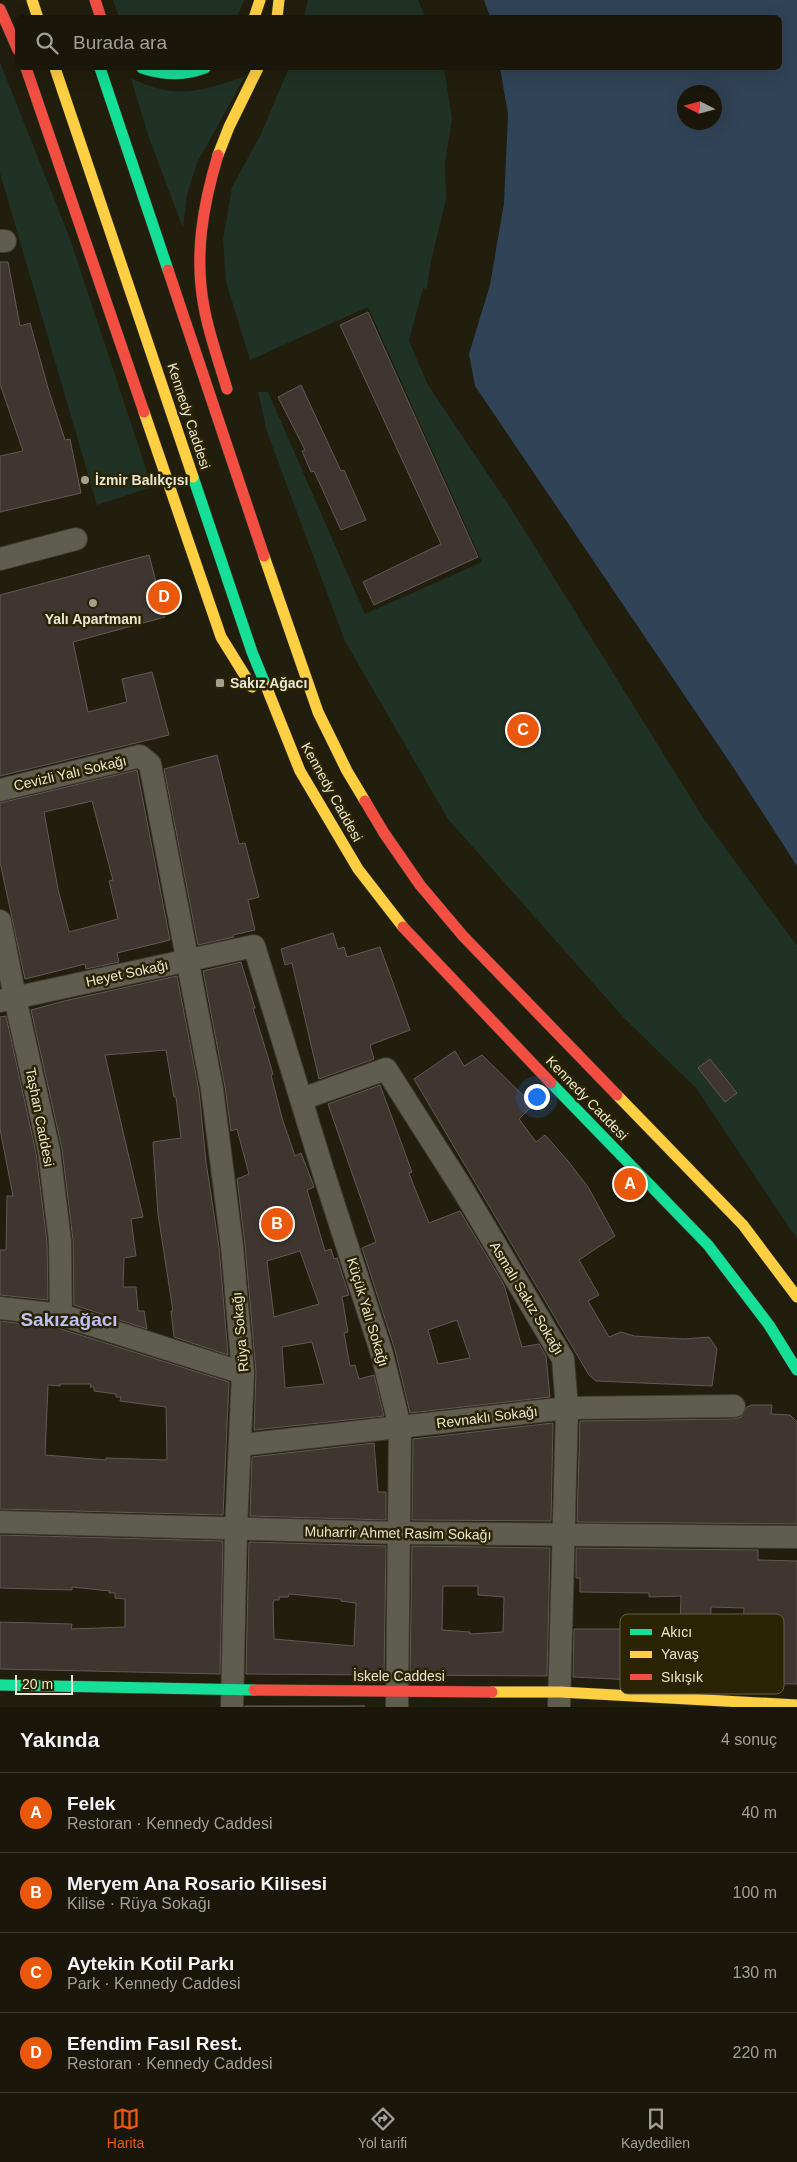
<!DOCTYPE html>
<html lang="tr">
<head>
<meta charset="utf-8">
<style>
	:root { --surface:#1a160a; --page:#231f13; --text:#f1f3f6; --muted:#9f9f9c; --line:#38352b; --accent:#ea580c }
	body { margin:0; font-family:Arial,sans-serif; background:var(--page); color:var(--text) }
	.compass { position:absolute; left:677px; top:85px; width:45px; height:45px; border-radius:50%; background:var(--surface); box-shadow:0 5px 20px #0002; rotate:276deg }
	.scale { position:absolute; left:15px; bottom:12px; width:58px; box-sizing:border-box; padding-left:5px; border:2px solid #e9e6d4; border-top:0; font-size:14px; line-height:18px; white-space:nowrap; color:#e9e6d4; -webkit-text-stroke:4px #2b2404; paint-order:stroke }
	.you { position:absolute; left:536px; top:1096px; width:18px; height:18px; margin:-12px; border:4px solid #fff; border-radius:50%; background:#1a73e8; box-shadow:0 0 0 8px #1a73e833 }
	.badge { display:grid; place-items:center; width:32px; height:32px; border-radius:50%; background:var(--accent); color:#fff; font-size:16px; font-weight:700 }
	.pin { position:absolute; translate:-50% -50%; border:2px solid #fff; box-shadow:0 1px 5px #0006 }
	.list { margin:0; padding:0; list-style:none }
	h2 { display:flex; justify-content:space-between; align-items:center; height:65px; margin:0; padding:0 20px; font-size:21px }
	h2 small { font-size:16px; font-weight:400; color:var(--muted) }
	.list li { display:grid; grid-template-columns:32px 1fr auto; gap:15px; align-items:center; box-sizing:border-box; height:80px; padding:0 20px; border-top:1px solid var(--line) }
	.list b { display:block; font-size:19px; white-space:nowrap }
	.list p { margin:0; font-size:16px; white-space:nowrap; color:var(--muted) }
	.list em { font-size:16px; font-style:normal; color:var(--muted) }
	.icon { flex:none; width:28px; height:28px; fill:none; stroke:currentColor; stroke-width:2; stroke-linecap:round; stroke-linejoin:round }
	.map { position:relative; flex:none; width:797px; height:1707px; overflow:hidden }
	.search { position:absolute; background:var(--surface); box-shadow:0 5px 20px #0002; left:15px; right:15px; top:15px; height:55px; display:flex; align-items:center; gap:12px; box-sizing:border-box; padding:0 18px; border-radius:8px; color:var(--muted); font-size:19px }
	.sheet { height:385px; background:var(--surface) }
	nav { display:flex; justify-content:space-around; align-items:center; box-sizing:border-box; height:70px; border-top:1px solid var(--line); background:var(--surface); font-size:14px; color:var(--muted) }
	nav a { display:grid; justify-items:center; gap:2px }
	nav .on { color:var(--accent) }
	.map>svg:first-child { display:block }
	.green { fill:#203125 }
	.water { fill:#314357; fill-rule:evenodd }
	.building { fill:#3f3631; stroke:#615954; fill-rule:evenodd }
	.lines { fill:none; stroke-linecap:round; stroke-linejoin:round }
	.street-casing { stroke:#3c392e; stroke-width:24 }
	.fast-casing { stroke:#3c392e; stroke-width:12 }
	.slow-casing { stroke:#3c392e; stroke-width:12 }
	.jam-casing { stroke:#3c392e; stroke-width:12 }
	.street { stroke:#5f5c50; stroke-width:22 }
	.fast { stroke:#16e098; stroke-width:11 }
	.slow { stroke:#ffcf43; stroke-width:11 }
	.jam { stroke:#f24e42; stroke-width:11 }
	.poi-dot { fill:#a3a08e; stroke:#2b2404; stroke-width:2 }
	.labels { text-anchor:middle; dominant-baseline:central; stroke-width:5; stroke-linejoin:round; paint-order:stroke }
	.street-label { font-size:14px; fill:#e9e6d4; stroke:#2b2404 }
	.poi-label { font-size:14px; font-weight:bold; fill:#e9e6d4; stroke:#2b2404; text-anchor:start }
	.district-label { font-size:19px; font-weight:bold; fill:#bdc0f9; stroke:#2b2404 }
	.key { fill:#2b2404; stroke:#645e42; stroke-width:1 }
	.key-label { font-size:14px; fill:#e9e6d4 }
</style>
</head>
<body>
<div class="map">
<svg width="797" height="1707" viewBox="0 0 797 1707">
	<rect width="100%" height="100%" fill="#221e0d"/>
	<!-- green -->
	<g class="green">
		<polygon points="113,0 244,0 237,18 119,17"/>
		<polygon points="308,0 418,0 425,17 304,17"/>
		<polygon points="0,62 70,239 152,487 97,505 0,173"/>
		<polygon points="289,68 444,68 452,119 445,163 446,199 430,266 427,289 423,288 409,341 428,385 510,507 704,819 797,946 797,1239 696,1088 624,1018 448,819 345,641 267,432 258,392 268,392 365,614 482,562 368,307 250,360 226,282 223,240 232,187 260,136"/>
		<path d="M245,76L197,163L187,194L183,228L148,135L131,78C175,100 201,92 245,76Z"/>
	</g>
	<!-- water -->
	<path class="water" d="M484,0H797V866L733,767L475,386L469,354L490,285L504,203L508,114L500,68H780V18L490,17ZM684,92H714V122H684Z"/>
	<!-- building -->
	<g class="building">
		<polygon points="0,262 8,262 20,326 30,323 48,388 65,440 70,439 81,493 0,512 0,456 23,451 0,384"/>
		<polygon points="368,312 478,557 374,605 363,582 441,544 340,325"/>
		<polygon points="301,385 341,471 344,470 366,520 341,530 314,471 311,472 302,451 305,450 278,397"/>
		<polygon points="149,555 165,617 73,642 88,712 127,702 122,679 152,672 169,735 0,776 0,595"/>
		<polygon points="217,755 239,844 245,843 259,897 248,900 255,930 233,935 234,937 198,945 164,769"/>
		<path d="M137,770L170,940L117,953L119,962L86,969L85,964L25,979L0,862V803ZM92,801L113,880L109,881L118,919L69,932L58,889L44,812Z"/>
		<polygon points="333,933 338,949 344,947 347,957 380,947 410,1030 370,1045 374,1059 319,1079 292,963 285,965 281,949"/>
		<path d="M241,962L255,1008H253L273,1074L271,1075L282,1118L295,1156L301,1153L313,1184L314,1187L307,1190L325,1251L331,1249L334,1259L337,1258L349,1295L342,1297L348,1332L344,1333L350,1366L355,1365L359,1379L374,1375L384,1416L254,1430L256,1372L245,1245L237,1179L249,1174L237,1129L231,1131L225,1087L203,971ZM300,1251L319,1304L274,1317L267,1261ZM312,1342L324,1384L285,1388L282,1347Z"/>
		<polygon points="177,976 199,1091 206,1162 219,1247 228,1355 174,1337 171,1311 173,1311 158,1214 153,1142 181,1138 176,1097 174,1097 166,1050 105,1055 143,1217 131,1219 136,1256 124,1258 123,1287 136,1287 138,1311 144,1311 147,1329 74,1305 73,1240 62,1149 31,1010 64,1001"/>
		<polygon points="6,1016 36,1153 47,1242 48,1300 0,1295 0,1250 6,1250 7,1196 13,1196 0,1129 0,1017"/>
		<polygon points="455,1051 464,1066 482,1055 533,1105 519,1119 536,1142 545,1135 568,1161 588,1187 615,1236 579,1260 599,1295 588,1301 609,1337 621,1332 634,1336 684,1339 709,1337 717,1349 712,1386 596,1381 589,1375 414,1079"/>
		<polygon points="710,1059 737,1093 725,1102 698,1068"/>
		<path d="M380,1085L412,1172L409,1173L417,1194L429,1223L460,1211L504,1285L522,1347L539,1344L546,1356L550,1397L410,1413L395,1350L362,1248L376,1242L328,1104ZM457,1320L470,1358L438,1364L428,1330Z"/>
		<path d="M0,1321L58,1328L229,1382L223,1515L0,1509ZM60,1384H91L90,1387H94V1391L116,1394V1397H121L120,1401L166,1407L167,1460L106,1458V1460L45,1455L48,1385L60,1386Z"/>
		<polygon points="752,1405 772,1405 771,1414 790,1415 797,1422 797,1524 577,1522 580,1421 734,1419 741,1417 747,1407"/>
		<polygon points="553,1423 551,1521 412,1520 413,1439"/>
		<polygon points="374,1443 378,1492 386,1492 386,1520 250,1516 252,1457"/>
		<polygon points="0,1535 223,1541 220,1674 0,1669 0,1622 72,1624 71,1629 125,1627 125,1599 115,1598 115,1593 109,1593 110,1591 72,1587 72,1590 0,1588"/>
		<path d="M249,1542L386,1546L384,1675L246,1674ZM289,1594L341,1599V1601L356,1603L354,1646L274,1639L273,1603L274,1600H279V1597H288Z"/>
		<path d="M412,1546L550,1548L547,1676L410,1675ZM443,1586H478V1595L504,1597L503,1632L470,1634V1632L442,1630Z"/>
		<path d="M576,1548L758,1550V1560L797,1561V1684L675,1682L573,1677L574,1629H680L681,1596L649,1597V1593L580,1592V1578H576ZM711,1607L744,1608L742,1651L710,1652Z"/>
		<polygon points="245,1706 365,1706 245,1707"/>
	</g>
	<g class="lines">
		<defs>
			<g id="street">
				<polyline points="0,241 5,241"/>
				<polyline points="0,559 76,539"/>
				<polyline points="0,790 140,756 150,764 212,1089 232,1246 243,1373 236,1529 232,1707"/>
				<polyline points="0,921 15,998 49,1151 60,1241 61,1315"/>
				<polyline points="0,1001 254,946 323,1171 382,1354 400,1427 397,1707"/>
				<polyline points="302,1099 386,1069 463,1190 563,1359 567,1408 559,1707"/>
				<polyline points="0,1308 61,1315 243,1373"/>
				<polyline points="241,1445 567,1408 734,1406"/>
				<polyline points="0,1522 398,1533 797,1537"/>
			</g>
			<g id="fast">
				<polyline points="100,68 168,270"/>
				<path d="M142,68C162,75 185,76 205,68"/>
				<polyline points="193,477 252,652 266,686"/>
				<polyline points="551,1083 708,1245 769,1325 797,1370"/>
				<polyline points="0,1685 254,1690"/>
			</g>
			<g id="slow">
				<polyline points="32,0 38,18"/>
				<polyline points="254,18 260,0"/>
				<polyline points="277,18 279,0"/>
				<polyline points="55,68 193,477"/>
				<polyline points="218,155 229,127 258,68"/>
				<polyline points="144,412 221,637 252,687"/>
				<polyline points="264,556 318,712 347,771 365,801"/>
				<polyline points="266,686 300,771 358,869 403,927"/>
				<polyline points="617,1095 743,1225 797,1297"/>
				<polyline points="492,1692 560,1692 797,1705"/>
			</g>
			<g id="jam">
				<polyline points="95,0 101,18"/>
				<polyline points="0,9 18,50"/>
				<polyline points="26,68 144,412"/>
				<path d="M218,155C203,205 194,255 204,307C209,335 219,362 227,389"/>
				<polyline points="168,270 264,556"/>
				<polyline points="365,801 384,833 420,885 463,936 617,1095"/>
				<polyline points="403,927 551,1083"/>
				<polyline points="254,1690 492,1692"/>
			</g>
		</defs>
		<!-- street casing -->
		<use href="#street" class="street-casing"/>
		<!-- fast casing -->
		<use href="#fast" class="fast-casing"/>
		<!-- slow casing -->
		<use href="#slow" class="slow-casing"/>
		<!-- jam casing -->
		<use href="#jam" class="jam-casing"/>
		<!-- street -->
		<use href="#street" class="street"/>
		<!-- fast -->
		<use href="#fast" class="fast"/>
		<!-- slow -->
		<use href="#slow" class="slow"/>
		<!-- jam -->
		<use href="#jam" class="jam"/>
	</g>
	<!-- markers -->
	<g class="poi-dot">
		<circle cx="85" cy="480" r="5"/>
		<circle cx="93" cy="603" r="5"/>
		<rect x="215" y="678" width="10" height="10" rx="2.5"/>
	</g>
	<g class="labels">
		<!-- street labels -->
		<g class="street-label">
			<text transform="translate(189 416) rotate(72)">Kennedy Caddesi</text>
			<text transform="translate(70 773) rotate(-13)">Cevizli Yalı Sokağı</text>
			<text transform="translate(332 792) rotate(61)">Kennedy Caddesi</text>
			<text transform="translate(127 973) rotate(-12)">Heyet Sokağı</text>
			<text transform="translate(587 1098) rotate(46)">Kennedy Caddesi</text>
			<text transform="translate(40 1117) rotate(79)">Taşhan Caddesi</text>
			<text transform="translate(527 1298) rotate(59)">Asmalı Sakız Sokağı</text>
			<text transform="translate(368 1312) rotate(73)">Küçük Yalı Sokağı</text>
			<text transform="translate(240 1332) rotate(-95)">Rüya Sokağı</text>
			<text transform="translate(487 1417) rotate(-7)">Revnaklı Sokağı</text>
			<text transform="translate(398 1533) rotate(1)">Muharrir Ahmet Rasim Sokağı</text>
			<text x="399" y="1676">İskele Caddesi</text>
		</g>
		<!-- poi labels -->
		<g class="poi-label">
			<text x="95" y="480">İzmir Balıkçısı</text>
			<text x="93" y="619" text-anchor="middle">Yalı Apartmanı</text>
			<text x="230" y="683">Sakız Ağacı</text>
		</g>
		<!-- district labels -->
		<g class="district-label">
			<text x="69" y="1319">Sakızağacı</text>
		</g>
	</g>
	<!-- legend -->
	<rect x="620" y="1614" width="164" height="80" rx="8" class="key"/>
	<rect x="630" y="1629" width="22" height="6" fill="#16e098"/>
	<rect x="630" y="1651" width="22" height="7" fill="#ffcf43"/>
	<rect x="630" y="1674" width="22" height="6" fill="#f24e42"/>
	<g class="key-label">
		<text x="661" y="1637">Akıcı</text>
		<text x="661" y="1659">Yavaş</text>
		<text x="661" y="1682">Sıkışık</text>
	</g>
</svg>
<svg class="compass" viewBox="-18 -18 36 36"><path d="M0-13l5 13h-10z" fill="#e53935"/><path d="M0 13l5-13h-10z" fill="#9f9f9c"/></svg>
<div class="scale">20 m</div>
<div class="you"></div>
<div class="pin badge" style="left:630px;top:1184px">A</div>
<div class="pin badge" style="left:277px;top:1224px">B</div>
<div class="pin badge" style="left:523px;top:730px">C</div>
<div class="pin badge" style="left:164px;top:597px">D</div>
<div class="search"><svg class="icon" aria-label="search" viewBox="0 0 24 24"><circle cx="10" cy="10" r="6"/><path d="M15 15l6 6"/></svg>Burada ara</div>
</div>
<section class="sheet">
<h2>Yakında<small>4 sonuç</small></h2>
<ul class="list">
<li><span class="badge">A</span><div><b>Felek</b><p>Restoran · Kennedy Caddesi</p></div><em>40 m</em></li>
<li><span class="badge">B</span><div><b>Meryem Ana Rosario Kilisesi</b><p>Kilise · Rüya Sokağı</p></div><em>100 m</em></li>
<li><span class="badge">C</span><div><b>Aytekin Kotil Parkı</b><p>Park · Kennedy Caddesi</p></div><em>130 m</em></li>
<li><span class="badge">D</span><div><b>Efendim Fasıl Rest.</b><p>Restoran · Kennedy Caddesi</p></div><em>220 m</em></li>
</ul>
</section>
<nav>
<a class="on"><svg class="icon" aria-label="map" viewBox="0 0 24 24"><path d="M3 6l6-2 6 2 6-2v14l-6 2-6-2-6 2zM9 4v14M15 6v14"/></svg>Harita</a>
<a><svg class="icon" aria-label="directions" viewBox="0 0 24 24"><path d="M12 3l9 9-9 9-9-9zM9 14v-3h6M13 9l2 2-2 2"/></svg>Yol tarifi</a>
<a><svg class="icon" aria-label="saved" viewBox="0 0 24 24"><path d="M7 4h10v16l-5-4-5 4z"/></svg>Kaydedilen</a>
</nav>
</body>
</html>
